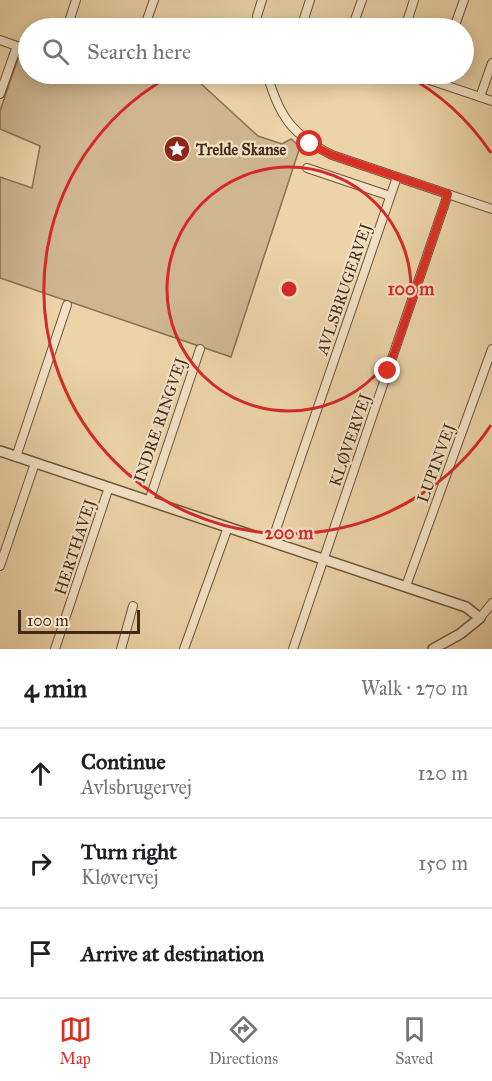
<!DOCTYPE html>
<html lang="en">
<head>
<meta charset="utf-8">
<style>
	:root { --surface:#fff; --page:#f2f2f2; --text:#202124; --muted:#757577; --line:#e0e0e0; --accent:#d93025 }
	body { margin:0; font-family:"IM FELL Great Primer",serif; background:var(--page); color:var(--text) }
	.scale { position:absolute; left:18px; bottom:15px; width:122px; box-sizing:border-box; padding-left:6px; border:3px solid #432a16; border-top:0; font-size:16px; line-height:21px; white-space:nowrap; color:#432a16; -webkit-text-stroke:4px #f3e2c6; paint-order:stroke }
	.stop { position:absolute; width:18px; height:18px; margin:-14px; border:4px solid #d93025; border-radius:50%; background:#fff }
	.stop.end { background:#d93025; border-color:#fff; box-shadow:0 2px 6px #0008 }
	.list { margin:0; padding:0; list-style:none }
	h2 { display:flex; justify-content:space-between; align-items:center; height:78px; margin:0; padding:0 24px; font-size:26px }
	h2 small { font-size:20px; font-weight:400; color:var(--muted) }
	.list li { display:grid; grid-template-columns:39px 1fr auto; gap:18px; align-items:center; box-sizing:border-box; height:90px; padding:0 24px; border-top:2px solid var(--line) }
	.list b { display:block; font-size:22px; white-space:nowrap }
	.list p { margin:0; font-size:20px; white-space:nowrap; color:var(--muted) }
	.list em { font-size:20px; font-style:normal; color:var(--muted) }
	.icon { flex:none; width:33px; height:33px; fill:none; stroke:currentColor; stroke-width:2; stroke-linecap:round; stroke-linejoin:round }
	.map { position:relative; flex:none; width:492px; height:649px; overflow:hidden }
	.search { position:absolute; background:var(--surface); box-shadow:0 3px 15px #0003; left:18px; right:18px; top:18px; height:66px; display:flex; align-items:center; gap:15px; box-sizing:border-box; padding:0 21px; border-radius:33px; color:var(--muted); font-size:22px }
	.sheet { height:348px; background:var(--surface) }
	nav { display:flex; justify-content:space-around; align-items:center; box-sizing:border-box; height:84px; border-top:2px solid var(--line); background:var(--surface); font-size:16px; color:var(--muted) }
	nav a { display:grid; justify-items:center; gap:3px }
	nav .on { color:var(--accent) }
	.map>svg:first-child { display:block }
	.green { fill:#cfb68f; stroke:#897052; stroke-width:1.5 }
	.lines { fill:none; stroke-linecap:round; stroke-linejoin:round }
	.minor-casing { stroke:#6d543a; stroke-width:10 }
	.tertiary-casing { stroke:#6d543a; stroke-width:12 }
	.minor { stroke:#f3e2c6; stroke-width:8 }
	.tertiary { stroke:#f3e2c6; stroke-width:9 }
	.route { stroke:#d93025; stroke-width:8 }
	.ring { fill:none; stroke:#d62828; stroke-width:3 }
	.labels { text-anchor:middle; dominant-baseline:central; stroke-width:4.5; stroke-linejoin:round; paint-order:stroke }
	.poi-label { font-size:16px; font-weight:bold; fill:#432a16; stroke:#f3e2c6; text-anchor:start }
	.street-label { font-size:16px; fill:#432a16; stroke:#f3e2c6 }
	.centre { fill:#d62828; stroke:#f3e2c6; stroke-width:3 }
	.ring-label { font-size:18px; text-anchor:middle; font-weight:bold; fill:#d62828; stroke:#f3e2c6; stroke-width:4.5; stroke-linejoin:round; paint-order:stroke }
</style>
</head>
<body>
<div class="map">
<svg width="492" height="649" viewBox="0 0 492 649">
	<rect width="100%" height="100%" fill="#ecd3a8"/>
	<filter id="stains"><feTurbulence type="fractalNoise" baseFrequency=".00333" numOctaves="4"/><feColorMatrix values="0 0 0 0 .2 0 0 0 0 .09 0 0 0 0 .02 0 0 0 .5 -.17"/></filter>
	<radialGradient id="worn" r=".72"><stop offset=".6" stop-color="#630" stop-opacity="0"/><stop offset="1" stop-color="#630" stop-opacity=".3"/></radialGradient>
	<!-- green -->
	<polygon class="green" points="19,55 28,58 28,74 87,74 126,81 198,81 258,136 282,144 291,139 300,147 231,357 0,278 0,177 32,188 40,146 0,129 0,111"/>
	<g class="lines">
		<defs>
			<g id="minor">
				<polyline points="257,16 262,0"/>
				<polyline points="67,28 76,0"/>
				<polyline points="144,28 154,0"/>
				<polyline points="301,28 310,0"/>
				<polyline points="352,28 362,0"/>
				<polyline points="405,28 414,0"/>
				<polyline points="454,28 464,0"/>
				<polyline points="0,40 28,50"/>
				<path d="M267,74C279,116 292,135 332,155L492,209"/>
				<polyline points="412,74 492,101"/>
				<polyline points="0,94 17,46"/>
				<polyline points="480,97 492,63"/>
				<polyline points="307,168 390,196"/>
				<polyline points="16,457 67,305"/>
				<polyline points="149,501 200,349"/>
				<polyline points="272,541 397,177"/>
				<polyline points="0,566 35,463"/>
				<polyline points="406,586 492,349"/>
				<polyline points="480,618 492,603"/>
				<polyline points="55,649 109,487"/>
				<polyline points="121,649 133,606"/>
				<polyline points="184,649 228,527"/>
				<polyline points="293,649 448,194"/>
			</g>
			<polyline id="tertiary" points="0,451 466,607 480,618 460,634 433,649"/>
		</defs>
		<!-- minor casing -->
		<use href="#minor" class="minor-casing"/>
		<!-- tertiary casing -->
		<use href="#tertiary" class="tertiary-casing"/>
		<!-- minor -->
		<use href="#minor" class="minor"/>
		<!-- tertiary -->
		<use href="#tertiary" class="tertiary"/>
	</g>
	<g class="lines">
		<!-- route -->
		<polyline class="route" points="310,144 332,155 448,194 388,371"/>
	</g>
	<!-- distance rings -->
	<g class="ring">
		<circle cx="289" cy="289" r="122"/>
		<path d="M491 425A244 244 0 1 1 174 74M404 74A244 244 0 0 1 491 153"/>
	</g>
	<!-- icons -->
	<defs>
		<symbol id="sight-disc" viewBox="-11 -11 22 22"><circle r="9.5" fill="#8f2418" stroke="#f3e2c6"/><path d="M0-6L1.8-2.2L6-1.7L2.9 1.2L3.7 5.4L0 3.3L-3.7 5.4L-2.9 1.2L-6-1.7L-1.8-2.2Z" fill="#fff"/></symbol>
	</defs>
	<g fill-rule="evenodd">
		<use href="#sight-disc" x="162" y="134" width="30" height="30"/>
	</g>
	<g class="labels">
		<!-- poi labels -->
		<g class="poi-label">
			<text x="196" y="149">Trelde Skanse</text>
		</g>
		<!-- street labels -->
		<g class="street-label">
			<text transform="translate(344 289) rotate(-71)">AVLSBRUGERVEJ</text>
			<text transform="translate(160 420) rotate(-71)">INDRE RINGVEJ</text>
			<text transform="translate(350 440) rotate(-71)">KLØVERVEJ</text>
			<text transform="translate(436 463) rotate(-70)">LUPINVEJ</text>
			<text transform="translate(75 547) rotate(-72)">HERTHAVEJ</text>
		</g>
	</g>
	<circle cx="289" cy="289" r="9" class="centre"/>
	<g class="ring-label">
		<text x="411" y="295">100 m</text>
		<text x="289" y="539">200 m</text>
	</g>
	<rect width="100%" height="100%" filter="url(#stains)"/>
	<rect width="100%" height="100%" fill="url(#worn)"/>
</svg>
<div class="scale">100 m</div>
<div class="stop" style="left:310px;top:144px"></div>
<div class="stop end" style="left:388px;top:371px"></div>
<div class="search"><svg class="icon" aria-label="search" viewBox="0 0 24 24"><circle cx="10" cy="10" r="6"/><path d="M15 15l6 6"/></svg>Search here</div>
</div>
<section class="sheet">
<h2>4 min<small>Walk · 270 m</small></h2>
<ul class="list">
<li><svg class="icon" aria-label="ahead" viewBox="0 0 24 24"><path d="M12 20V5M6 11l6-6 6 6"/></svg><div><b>Continue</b><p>Avlsbrugervej</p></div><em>120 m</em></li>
<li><svg class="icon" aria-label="right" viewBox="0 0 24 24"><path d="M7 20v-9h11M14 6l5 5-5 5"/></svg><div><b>Turn right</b><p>Kløvervej</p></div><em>150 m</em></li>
<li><svg class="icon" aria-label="arrive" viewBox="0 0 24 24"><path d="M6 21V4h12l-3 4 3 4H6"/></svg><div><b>Arrive at destination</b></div></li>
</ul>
</section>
<nav>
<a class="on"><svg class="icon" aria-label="map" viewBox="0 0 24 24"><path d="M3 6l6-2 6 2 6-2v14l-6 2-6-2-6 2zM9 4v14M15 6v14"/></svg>Map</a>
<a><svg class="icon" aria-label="directions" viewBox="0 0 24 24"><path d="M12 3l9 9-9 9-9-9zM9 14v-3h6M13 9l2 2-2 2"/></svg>Directions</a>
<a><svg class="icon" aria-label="saved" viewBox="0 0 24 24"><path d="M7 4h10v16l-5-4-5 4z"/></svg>Saved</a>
</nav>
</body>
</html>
